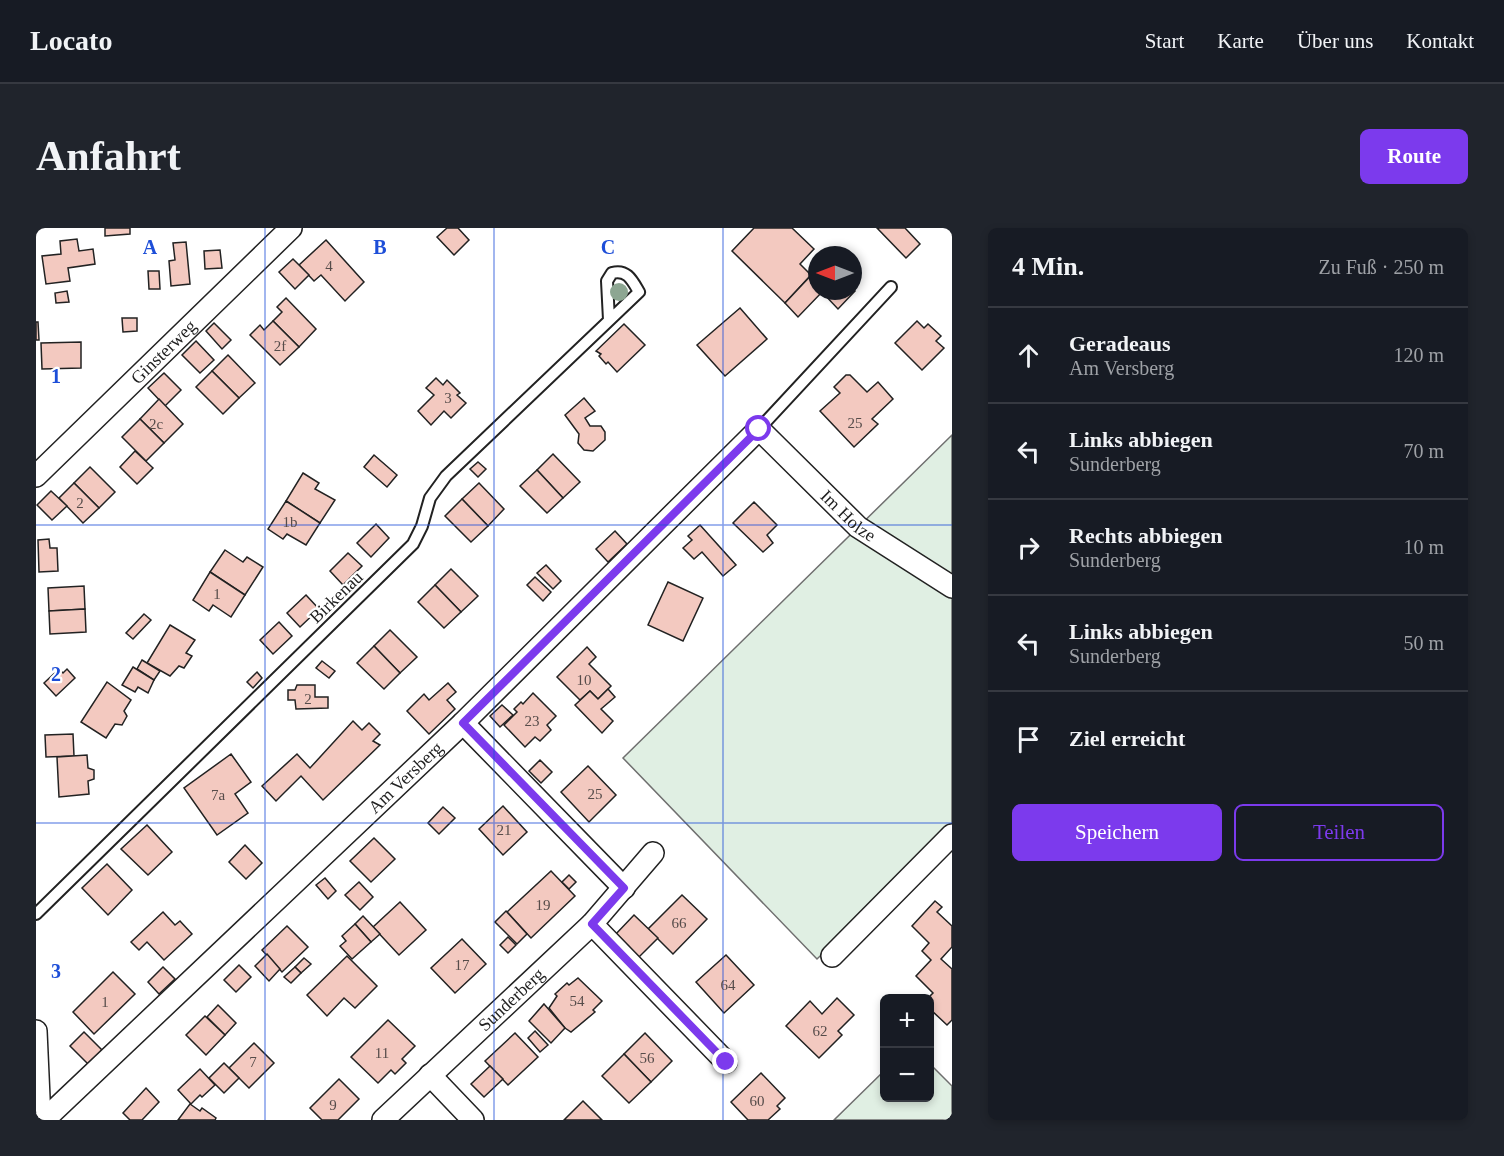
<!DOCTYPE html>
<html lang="de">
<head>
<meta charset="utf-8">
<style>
	:root { --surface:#171b24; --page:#20242c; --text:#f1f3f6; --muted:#9ea1a6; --line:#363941; --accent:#7c3aed }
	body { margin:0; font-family:"Times New Roman",serif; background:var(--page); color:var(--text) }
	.controls { position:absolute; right:18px; bottom:18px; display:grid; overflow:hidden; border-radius:9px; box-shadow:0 3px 9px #0003 }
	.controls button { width:54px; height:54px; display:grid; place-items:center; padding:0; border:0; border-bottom:2px solid var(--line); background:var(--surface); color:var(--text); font:30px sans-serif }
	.compass { position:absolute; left:772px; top:18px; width:54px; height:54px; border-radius:50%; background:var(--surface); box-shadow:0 3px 9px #0003; rotate:270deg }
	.stop { position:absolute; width:18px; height:18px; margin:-14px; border:4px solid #7c3aed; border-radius:50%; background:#fff }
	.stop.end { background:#7c3aed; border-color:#fff; box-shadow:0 2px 6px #0008 }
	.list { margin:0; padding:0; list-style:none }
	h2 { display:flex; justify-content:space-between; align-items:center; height:78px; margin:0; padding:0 24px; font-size:26px }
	h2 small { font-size:20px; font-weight:400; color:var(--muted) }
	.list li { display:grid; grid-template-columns:39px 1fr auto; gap:18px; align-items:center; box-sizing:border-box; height:96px; padding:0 24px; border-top:2px solid var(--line) }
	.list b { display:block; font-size:22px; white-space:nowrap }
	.list p { margin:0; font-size:20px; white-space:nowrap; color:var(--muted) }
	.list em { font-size:20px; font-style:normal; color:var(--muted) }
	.actions { display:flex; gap:12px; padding:18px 24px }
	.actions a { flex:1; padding:14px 0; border:2px solid var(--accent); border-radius:9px; text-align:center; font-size:21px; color:var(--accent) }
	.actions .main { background:var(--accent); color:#fff }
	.icon { flex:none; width:33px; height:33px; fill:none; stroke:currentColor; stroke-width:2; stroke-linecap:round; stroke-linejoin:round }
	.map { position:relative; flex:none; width:916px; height:892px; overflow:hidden; border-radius:9px }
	header { display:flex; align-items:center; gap:36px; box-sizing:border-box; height:84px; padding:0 30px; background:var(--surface); border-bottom:2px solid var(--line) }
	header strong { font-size:28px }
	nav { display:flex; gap:33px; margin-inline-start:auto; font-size:21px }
	.intro { display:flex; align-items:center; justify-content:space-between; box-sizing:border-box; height:144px; padding:0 36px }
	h1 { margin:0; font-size:42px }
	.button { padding:15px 27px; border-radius:9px; background:var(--accent); color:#fff; font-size:21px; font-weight:700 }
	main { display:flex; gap:36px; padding:0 36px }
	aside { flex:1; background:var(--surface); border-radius:9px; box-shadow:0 3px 9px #0003 }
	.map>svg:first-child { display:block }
	.green { fill:#e0efe3; stroke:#6f6f6f; stroke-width:1.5 }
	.building { fill:#f3c9c0; stroke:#222; stroke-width:1.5 }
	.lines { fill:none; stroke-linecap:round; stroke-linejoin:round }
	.service-casing { stroke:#222; stroke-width:14 }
	.minor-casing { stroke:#222; stroke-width:24 }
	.service { stroke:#fff; stroke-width:10 }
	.minor { stroke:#fff; stroke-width:21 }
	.tree { fill:#8da692 }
	.route { stroke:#7c3aed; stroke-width:8 }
	.grid { fill:none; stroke:#1d4ed8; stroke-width:1.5; stroke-opacity:0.55 }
	.labels { text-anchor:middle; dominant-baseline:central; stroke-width:4.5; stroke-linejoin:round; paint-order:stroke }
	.number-label { font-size:15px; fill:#564c4a }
	.street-label { font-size:18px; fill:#222; stroke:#fff }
	.grid-label { font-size:20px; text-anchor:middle; font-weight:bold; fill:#1d4ed8; stroke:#fff; stroke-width:4.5; stroke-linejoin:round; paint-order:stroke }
</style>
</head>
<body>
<header>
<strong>Locato</strong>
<nav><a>Start</a><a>Karte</a><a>Über uns</a><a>Kontakt</a></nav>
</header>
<div class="intro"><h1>Anfahrt</h1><a class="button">Route</a></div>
<main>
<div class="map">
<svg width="916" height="892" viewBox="0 0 916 892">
	<rect width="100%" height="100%" fill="#fff"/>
	<!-- green -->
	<g class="green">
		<polygon points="916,207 916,601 781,731 587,530"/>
		<polygon points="894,836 916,858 916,892 798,892 848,843 848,870 894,870"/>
	</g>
	<!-- building -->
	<g class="building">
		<polygon points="69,0 94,0 94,6 69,8"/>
		<polygon points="411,0 422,0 433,12 418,27 401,9"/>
		<polygon points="718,0 756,0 778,21 764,36 775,47 749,75 696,23"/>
		<polygon points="841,0 869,0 884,16 870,30"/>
		<polygon points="41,11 43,23 57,21 59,36 32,40 34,53 10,56 6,28 25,26 24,13"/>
		<polygon points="290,12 328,54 309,73 285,47 278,53 263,37"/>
		<polygon points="150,14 154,56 135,58 133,33 139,32 137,15"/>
		<polygon points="184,22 186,40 169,41 168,23"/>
		<polygon points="257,31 273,47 259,61 243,44"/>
		<polygon points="781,41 781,63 817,63 817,61 819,63 802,81 786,64 762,89 749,75"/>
		<polygon points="112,43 123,43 124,61 113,61"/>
		<polygon points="31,63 33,74 20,75 19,65"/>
		<polygon points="250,70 280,101 263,119 237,93 246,84 241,79"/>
		<polygon points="704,80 731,111 689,148 661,117"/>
		<polygon points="86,90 101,90 101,103 87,104"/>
		<polygon points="237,93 263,119 244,137 214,107 224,97 228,102"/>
		<polygon points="881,93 888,100 892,96 905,108 900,113 908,120 886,142 859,115"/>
		<polygon points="0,94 2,94 3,112 0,112"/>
		<polygon points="178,95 195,112 186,121 170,103"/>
		<polygon points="588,96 609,117 581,144 572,134 570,136 563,128 565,126 560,123"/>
		<polygon points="160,113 178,132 164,145 146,127"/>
		<polygon points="45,114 45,140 6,141 5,115"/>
		<polygon points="192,127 219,155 203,170 176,143"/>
		<polygon points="176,143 203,170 187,186 160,159"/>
		<polygon points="128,145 145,162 129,178 112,160"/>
		<polygon points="810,147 814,147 831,164 842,154 857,171 836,191 842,196 818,219 784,183 804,165 798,159"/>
		<polygon points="400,150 407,157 411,152 424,165 421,167 430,175 415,190 408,183 395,197 382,183 398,167 390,160"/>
		<polygon points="548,170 559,183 549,190 554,198 565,198 569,204 569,212 557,223 548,222 542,215 543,206 529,187"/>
		<polygon points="123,171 147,196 128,215 104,191"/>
		<polygon points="104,191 128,215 110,233 86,209"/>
		<polygon points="99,223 117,240 101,256 84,239"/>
		<polygon points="517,226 544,254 527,270 501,242"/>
		<polygon points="338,227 361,247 351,259 328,239"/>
		<polygon points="442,234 450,241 442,249 434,241"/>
		<polygon points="54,239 79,264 63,280 38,255"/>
		<polygon points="501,242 527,270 511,285 484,258"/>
		<polygon points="267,245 283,255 279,261 299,272 284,295 250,273"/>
		<polygon points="38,255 63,280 47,295 23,270"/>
		<polygon points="443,255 468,281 452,298 426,271"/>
		<polygon points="15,263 31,278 16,292 1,277"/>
		<polygon points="426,271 452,298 435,314 409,288"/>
		<polygon points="250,273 284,295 270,317 251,306 247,311 232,301"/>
		<polygon points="718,274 741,297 731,307 737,315 727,324 697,295"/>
		<polygon points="340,296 353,310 335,329 321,315"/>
		<polygon points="664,297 700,337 687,348 666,324 658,331 647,320 656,312 652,308"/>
		<polygon points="579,303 591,316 572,334 560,321"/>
		<polygon points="13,311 14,320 21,320 22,343 3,344 2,312"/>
		<polygon points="189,322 207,334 211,329 227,339 209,367 174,344"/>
		<polygon points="312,325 326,338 307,357 294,343"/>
		<polygon points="510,337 525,353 517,361 501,345"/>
		<polygon points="415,341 442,368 425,384 399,357"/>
		<polygon points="174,344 209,367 195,389 177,377 173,383 157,372"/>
		<polygon points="499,349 515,364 507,373 491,357"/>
		<polygon points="632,354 667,370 647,413 612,397"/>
		<polygon points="399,357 425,384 408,400 382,374"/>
		<polygon points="48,358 49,381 13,383 12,360"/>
		<polygon points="270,367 283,381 264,399 251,385"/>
		<polygon points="49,381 50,404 14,406 13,383"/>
		<polygon points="108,386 115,392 97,411 90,405"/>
		<polygon points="243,394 256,408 237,426 224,412"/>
		<polygon points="134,397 159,412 150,425 156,428 148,440 143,438 134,448 111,435"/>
		<polygon points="354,402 381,429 364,445 338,418"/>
		<polygon points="338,418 364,445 348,461 321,435"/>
		<polygon points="551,419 560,429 553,436 575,458 562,471 554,463 544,472 521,449"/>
		<polygon points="106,432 124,443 118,452 101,441"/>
		<polygon points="286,433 299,443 293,450 280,440"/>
		<polygon points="97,439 118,452 112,465 102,459 99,464 86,457"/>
		<polygon points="23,441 27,445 31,441 39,450 20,468 8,455"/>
		<polygon points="221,444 226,450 217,460 211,454"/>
		<polygon points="71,454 95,472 88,483 91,488 86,497 79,496 70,510 45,494"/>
		<polygon points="412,455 420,464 411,472 419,481 393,506 371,483 388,466 393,472"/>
		<polygon points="261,457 279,457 279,469 292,469 292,480 260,481 259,472 252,472 252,462 259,462"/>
		<polygon points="572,461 579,469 565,481 577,493 566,505 539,477 554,463 562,471"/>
		<polygon points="497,465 520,488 511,497 515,502 504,513 499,509 489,519 468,497 481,484 478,481 485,474 487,476"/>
		<polygon points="466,477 477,487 464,499 454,488"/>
		<polygon points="317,493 326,502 333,495 344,506 337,513 344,517 287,572 265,548 240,573 226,558 261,526 274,540"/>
		<polygon points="37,506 38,528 10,529 9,507"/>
		<polygon points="195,526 215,554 199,566 212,585 181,607 148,560"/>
		<polygon points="51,527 52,540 58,542 58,551 52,553 53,566 23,569 21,529"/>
		<polygon points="504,532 516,544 505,555 493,543"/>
		<polygon points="552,538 580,567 553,594 525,564"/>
		<polygon points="467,578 491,604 467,627 443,601"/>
		<polygon points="407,579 419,590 403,606 392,595"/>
		<polygon points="111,597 136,624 112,647 85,621"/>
		<polygon points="338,610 359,631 335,654 314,633"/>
		<polygon points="209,617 226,635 210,651 193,634"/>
		<polygon points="71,636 96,662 72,687 46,660"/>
		<polygon points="515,643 539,668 495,710 471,684"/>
		<polygon points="533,647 540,654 533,661 526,654"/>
		<polygon points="289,650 300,663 292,671 280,657"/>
		<polygon points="323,654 337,669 324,682 309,667"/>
		<polygon points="646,667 671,691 637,726 612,701"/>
		<polygon points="899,673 906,679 901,684 916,698 916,719 905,731 916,741 916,792 911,797 894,781 892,770 897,765 880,748 895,732 886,723 893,715 876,698"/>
		<polygon points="364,674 390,702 363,727 337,699"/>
		<polygon points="470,683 491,706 481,716 459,694"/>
		<polygon points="127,684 139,697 144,693 156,706 128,732 111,714 103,722 95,714"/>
		<polygon points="598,687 622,710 600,732 578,708"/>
		<polygon points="327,688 344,706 335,714 319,696"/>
		<polygon points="319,696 335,714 316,731 304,718 310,713 306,708"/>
		<polygon points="251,698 272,719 246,744 226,722"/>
		<polygon points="472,709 480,717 472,725 464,717"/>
		<polygon points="426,711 450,736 419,765 395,740"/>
		<polygon points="231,726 244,741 233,753 219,738"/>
		<polygon points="690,727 718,757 688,785 660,754"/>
		<polygon points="311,728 341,758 319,780 308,770 291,788 271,767"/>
		<polygon points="268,730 275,736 265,745 259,739"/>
		<polygon points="203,737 215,749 200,764 188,752"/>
		<polygon points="127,739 139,751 123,766 112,754"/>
		<polygon points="259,739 265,745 255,755 248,749"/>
		<polygon points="77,744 99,766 58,806 37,784"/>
		<polygon points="542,750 566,773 557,782 559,784 535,804 529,800 513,780 521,768 519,766 531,755 533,757"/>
		<polygon points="801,770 818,787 802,803 806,807 783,830 750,798 774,773 786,786"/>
		<polygon points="508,776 529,800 515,815 493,793"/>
		<polygon points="182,777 200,795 189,807 171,789"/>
		<polygon points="169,788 189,807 170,827 150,807"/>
		<polygon points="352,792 379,818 366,831 370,835 359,846 355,842 342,855 315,829"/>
		<polygon points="499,803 512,817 504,824 492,810"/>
		<polygon points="48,804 66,822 52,836 34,818"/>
		<polygon points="479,805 502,829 472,857 449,833"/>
		<polygon points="609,805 636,833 615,854 588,826"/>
		<polygon points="218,815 238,835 213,860 193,840"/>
		<polygon points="588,826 615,854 593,875 566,848"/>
		<polygon points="188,835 203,850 188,865 173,850"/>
		<polygon points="454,838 467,851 448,869 435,856"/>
		<polygon points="164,841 179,857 166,869 164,867 155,876 142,862"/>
		<polygon points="725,845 749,870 741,878 744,881 732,892 712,892 695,874"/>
		<polygon points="303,851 323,871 302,892 286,892 274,880"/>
		<polygon points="110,860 123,874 106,892 94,892 87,885"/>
		<polygon points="547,873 566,892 528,892"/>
		<polygon points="154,876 164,883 166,880 180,890 179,892 142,892"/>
	</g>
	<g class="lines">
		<defs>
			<g id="service">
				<polyline points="723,201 855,59"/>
				<path d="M0,686L377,316L386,298L394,270L410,248L603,64C596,52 591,41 576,45L571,53L573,92"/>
			</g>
			<g id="minor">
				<path id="s1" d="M0,248L255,0"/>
				<polyline points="427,495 588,660"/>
				<polyline points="556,696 690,834"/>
				<polyline points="796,728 916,607"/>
				<polyline points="0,803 4,892"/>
				<polyline points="394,847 437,892"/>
				<path id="s2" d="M8,892L427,495L723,201L822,299L916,359"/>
				<path id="s3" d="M347,892L556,696L617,625"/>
			</g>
		</defs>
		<!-- service casing -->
		<use href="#service" class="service-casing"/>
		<!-- minor casing -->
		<use href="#minor" class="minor-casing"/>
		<!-- service -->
		<use href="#service" class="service"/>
		<!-- minor -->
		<use href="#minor" class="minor"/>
	</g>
	<!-- trees -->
	<circle class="tree" cx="583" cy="64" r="9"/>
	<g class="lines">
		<!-- route -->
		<polyline class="route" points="690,834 556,696 588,660 427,495 723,201"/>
	</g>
	<!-- grid -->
	<path class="grid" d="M229,0V892M458,0V892M687,0V892M0,297H916M0,595H916"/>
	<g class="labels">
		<!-- number labels -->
		<g class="number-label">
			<text x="293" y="38">4</text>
			<text x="244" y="118">2f</text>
			<text x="412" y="170">3</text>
			<text x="819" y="195">25</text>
			<text x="120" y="196">2c</text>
			<text x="44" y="275">2</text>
			<text x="254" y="294">1b</text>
			<text x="181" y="366">1</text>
			<text x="548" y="452">10</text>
			<text x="272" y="471">2</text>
			<text x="496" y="493">23</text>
			<text x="559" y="566">25</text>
			<text x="182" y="567">7a</text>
			<text x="468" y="602">21</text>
			<text x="507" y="677">19</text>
			<text x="643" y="695">66</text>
			<text x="426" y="737">17</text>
			<text x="692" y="757">64</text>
			<text x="541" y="773">54</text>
			<text x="69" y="774">1</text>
			<text x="784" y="803">62</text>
			<text x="346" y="825">11</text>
			<text x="611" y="830">56</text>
			<text x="217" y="834">7</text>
			<text x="721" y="873">60</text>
			<text x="297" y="877">9</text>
		</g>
		<!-- street labels -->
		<g class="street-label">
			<text stroke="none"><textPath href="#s1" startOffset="178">Ginsterweg</textPath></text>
			<text stroke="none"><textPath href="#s2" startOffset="1119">Im Holze</textPath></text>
			<text transform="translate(300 369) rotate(-44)">Birkenau</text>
			<text stroke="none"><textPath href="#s2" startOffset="498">Am Versberg</textPath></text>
			<text stroke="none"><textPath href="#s3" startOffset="176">Sunderberg</textPath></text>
		</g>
	</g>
	<g class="grid-label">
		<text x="114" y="26">A</text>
		<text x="344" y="26">B</text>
		<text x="572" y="26">C</text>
		<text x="20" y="155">1</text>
		<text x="20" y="453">2</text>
		<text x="20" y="750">3</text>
	</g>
</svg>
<div class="controls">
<button>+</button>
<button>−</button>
</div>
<svg class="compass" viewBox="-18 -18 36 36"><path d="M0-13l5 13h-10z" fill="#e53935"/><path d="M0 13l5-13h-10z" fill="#9ea1a6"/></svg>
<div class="stop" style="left:723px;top:201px"></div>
<div class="stop end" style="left:690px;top:834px"></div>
</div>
<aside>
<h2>4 Min.<small>Zu Fuß · 250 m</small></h2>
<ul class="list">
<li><svg class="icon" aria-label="ahead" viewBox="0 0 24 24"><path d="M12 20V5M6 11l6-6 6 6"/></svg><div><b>Geradeaus</b><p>Am Versberg</p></div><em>120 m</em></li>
<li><svg class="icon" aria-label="left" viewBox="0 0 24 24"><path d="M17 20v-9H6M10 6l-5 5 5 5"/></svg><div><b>Links abbiegen</b><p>Sunderberg</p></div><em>70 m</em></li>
<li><svg class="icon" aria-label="right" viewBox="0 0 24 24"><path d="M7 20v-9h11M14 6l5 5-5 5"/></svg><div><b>Rechts abbiegen</b><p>Sunderberg</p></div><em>10 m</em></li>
<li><svg class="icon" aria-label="left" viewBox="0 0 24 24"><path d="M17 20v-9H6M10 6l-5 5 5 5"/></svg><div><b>Links abbiegen</b><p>Sunderberg</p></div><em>50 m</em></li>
<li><svg class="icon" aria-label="arrive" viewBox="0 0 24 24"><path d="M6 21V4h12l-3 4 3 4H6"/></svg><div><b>Ziel erreicht</b></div></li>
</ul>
<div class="actions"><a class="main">Speichern</a><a>Teilen</a></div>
</aside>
</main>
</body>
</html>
